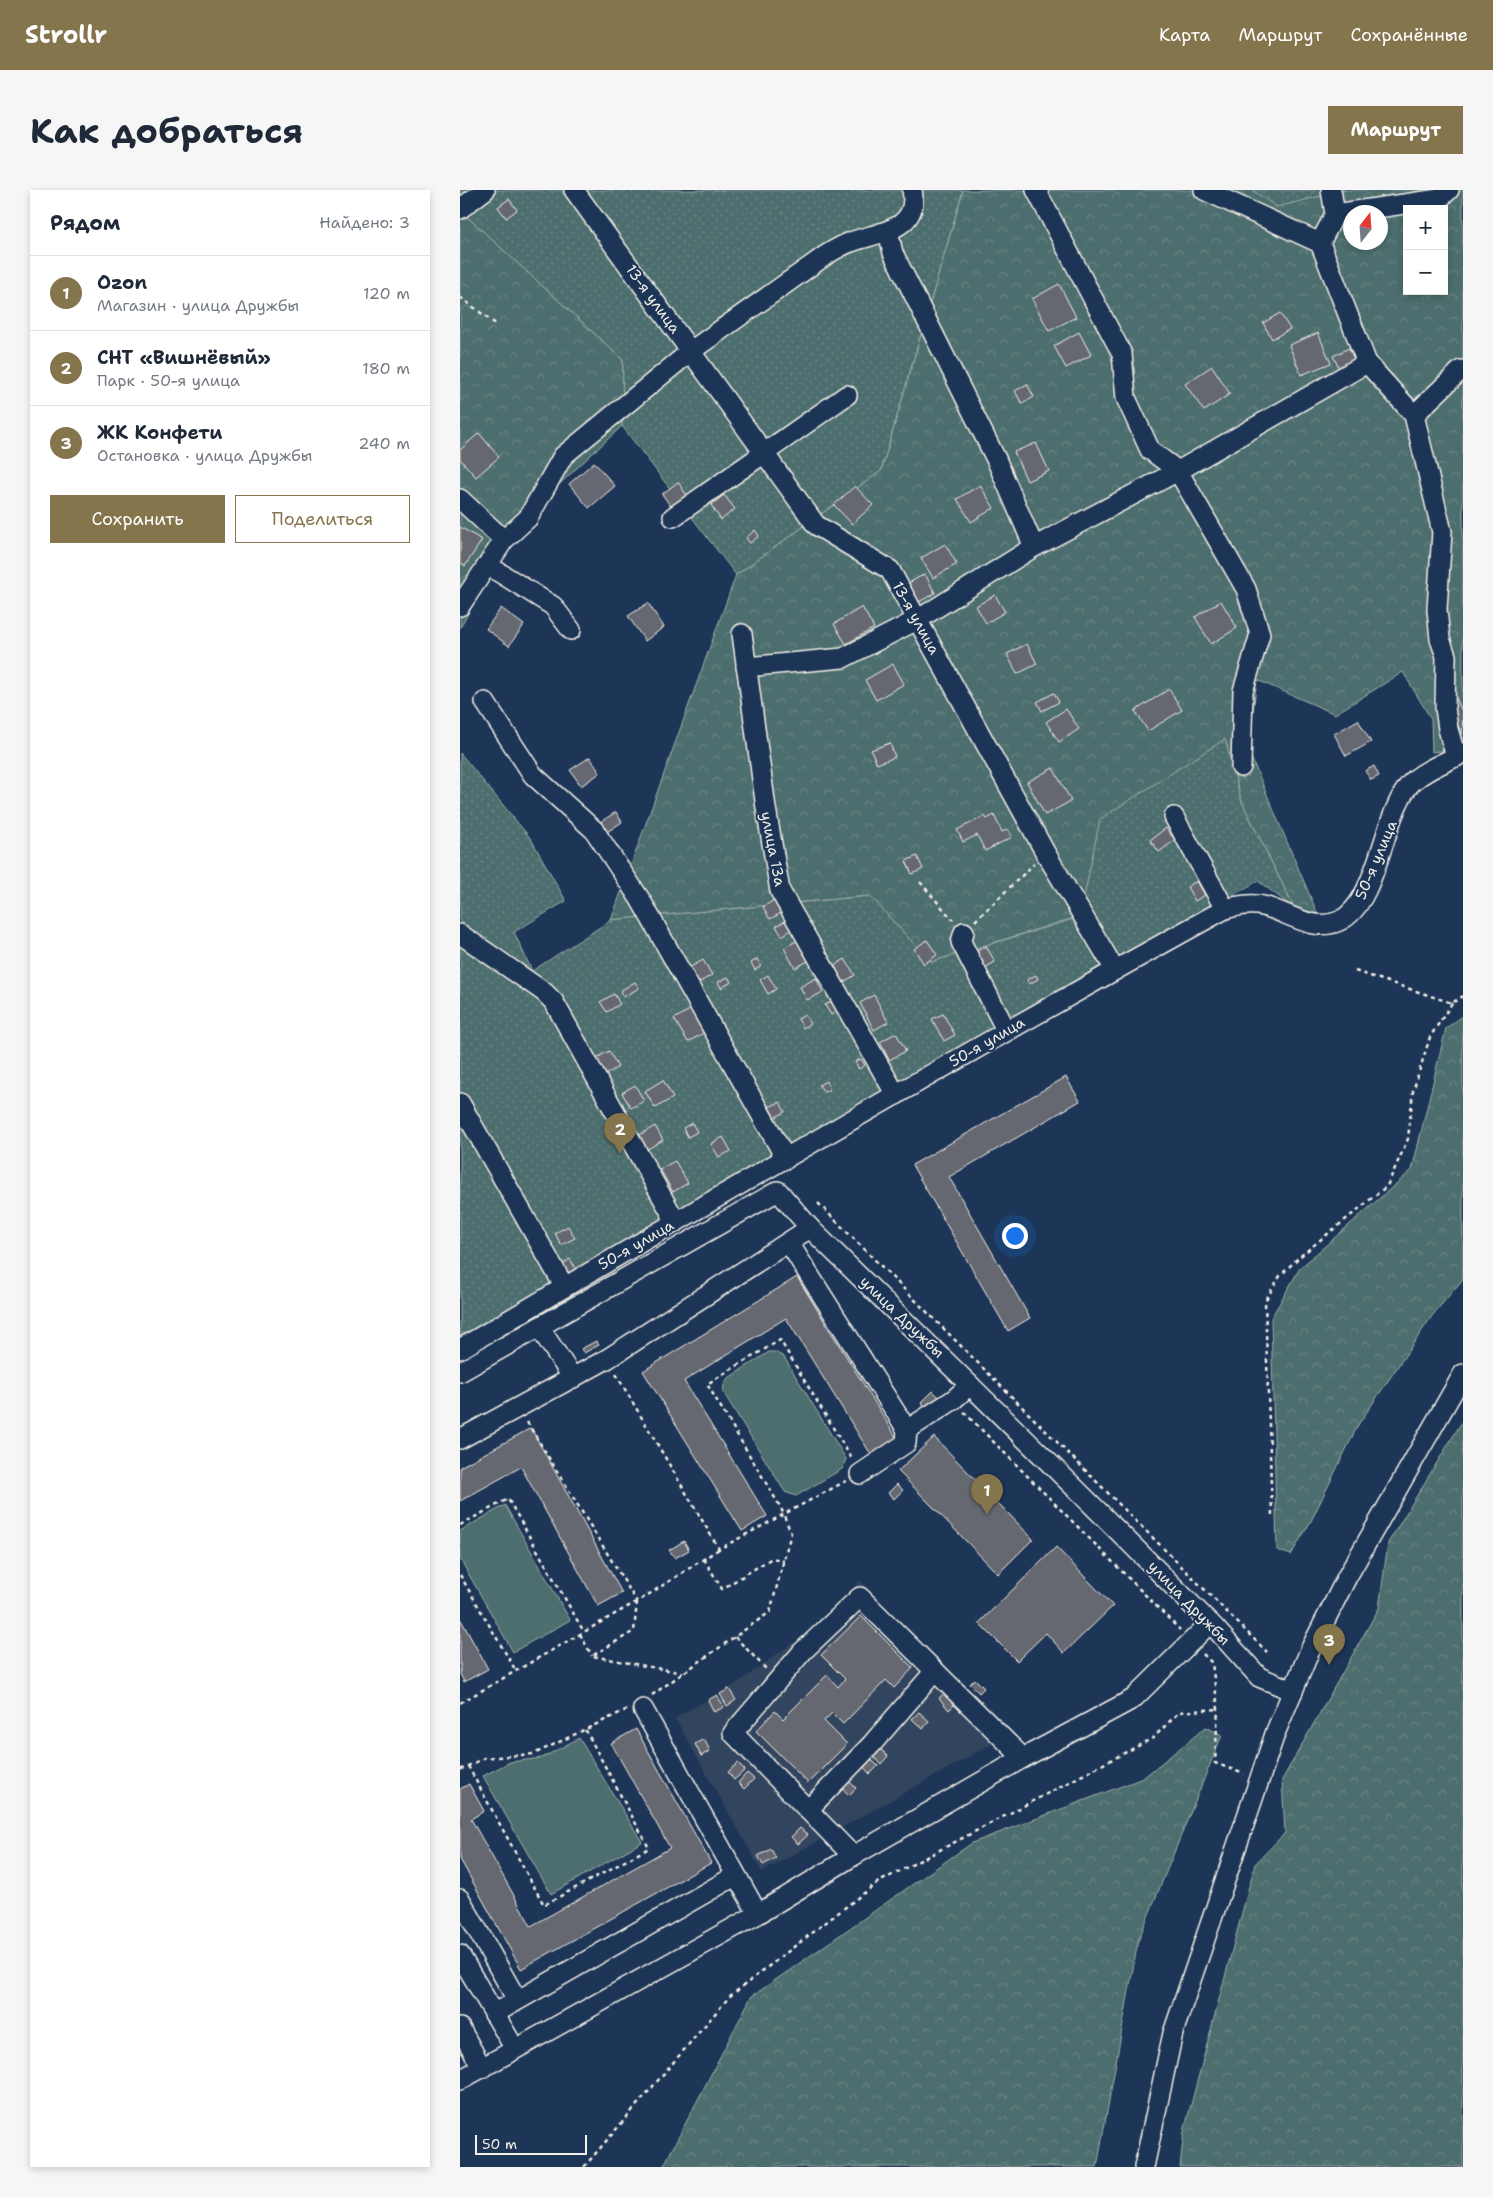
<!DOCTYPE html>
<html lang="ru">
<head>
<meta charset="utf-8">
<style>
	:root { --surface:#fff; --page:#f6f6f7; --text:#1f2937; --muted:#747a83; --line:#e0e1e3; --accent:#84754c }
	body { margin:0; font-family:"Shantell Sans",sans-serif; background:var(--page); color:var(--text) }
	.controls { position:absolute; right:15px; top:15px; display:grid; overflow:hidden; border-radius:0px; box-shadow:0 2px 8px #0003 }
	.controls button { width:45px; height:45px; display:grid; place-items:center; padding:0; border:0; border-bottom:1px solid var(--line); background:var(--surface); color:var(--text); font:25px sans-serif }
	.compass { position:absolute; left:883px; top:15px; width:45px; height:45px; border-radius:50%; background:var(--surface); box-shadow:0 2px 8px #0003; rotate:17deg }
	.scale { position:absolute; left:15px; bottom:12px; width:112px; box-sizing:border-box; padding-left:5px; border:2px solid #f4f1e8; border-top:0; font-size:14px; line-height:18px; white-space:nowrap; color:#f4f1e8; -webkit-text-stroke:4px #1d3557; paint-order:stroke }
	.you { position:absolute; left:554px; top:1045px; width:18px; height:18px; margin:-12px; border:4px solid #fff; border-radius:50%; background:#1a73e8; box-shadow:0 0 0 8px #1a73e833 }
	.badge { display:grid; place-items:center; width:32px; height:32px; border-radius:50%; background:var(--accent); color:#fff; font-size:16px; font-weight:700 }
	.pin { position:absolute; translate:-50% -41px; filter:drop-shadow(0 1px 2px #0008) }
	.pin::after { content:''; position:absolute; top:26px; width:18px; height:15px; background:inherit; clip-path:polygon(0 0,100% 0,50% 100%) }
	.list { margin:0; padding:0; list-style:none }
	h2 { display:flex; justify-content:space-between; align-items:center; height:65px; margin:0; padding:0 20px; font-size:21px }
	h2 small { font-size:16px; font-weight:400; color:var(--muted) }
	.list li { display:grid; grid-template-columns:32px 1fr auto; gap:15px; align-items:center; box-sizing:border-box; height:75px; padding:0 20px; border-top:1px solid var(--line) }
	.list b { display:block; font-size:19px; white-space:nowrap }
	.list p { margin:0; font-size:16px; white-space:nowrap; color:var(--muted) }
	.list em { font-size:16px; font-style:normal; color:var(--muted) }
	.actions { display:flex; gap:10px; padding:15px 20px }
	.actions a { flex:1; padding:11px 0; border:1px solid var(--accent); border-radius:0px; text-align:center; font-size:18px; color:var(--accent) }
	.actions .main { background:var(--accent); color:#fff }
	.map { position:relative; flex:none; width:1003px; height:1977px; overflow:hidden; border-radius:0px }
	header { display:flex; align-items:center; gap:30px; box-sizing:border-box; height:70px; padding:0 25px; background:var(--accent); color:#fff }
	header strong { font-size:24px }
	nav { display:flex; gap:28px; margin-inline-start:auto; font-size:18px }
	.intro { display:flex; align-items:center; justify-content:space-between; box-sizing:border-box; height:120px; padding:0 30px }
	h1 { margin:0; font-size:35px }
	.button { padding:12px 22px; border-radius:0px; background:var(--accent); color:#fff; font-size:18px; font-weight:700 }
	main { display:flex; gap:30px; padding:0 30px }
	aside { flex:1; background:var(--surface); border-radius:0px; box-shadow:0 2px 8px #0003 }
	.map>svg:first-child { display:block }
	.built { fill:#33445e }
	.green { fill:#4e6e6e; stroke:#a1b0ab }
	.forest { fill:url(#forest-crowns); stroke:#a1b0ab; fill-rule:evenodd }
	.garden { fill:url(#garden-dots); stroke:#a1b0ab }
	.building { fill:#65676f; stroke:#f4f1e8 }
	.lines { fill:none; stroke-linecap:round; stroke-linejoin:round }
	.minor-casing { stroke:#f4f1e8; stroke-width:22 }
	.path { stroke:#f4f1e8; stroke-width:2.5; stroke-dasharray:4 4; stroke-linecap:butt }
	.minor { stroke:#1d3557; stroke-width:19 }
	.labels { text-anchor:middle; dominant-baseline:central; stroke-width:4; stroke-linejoin:round; paint-order:stroke }
	.street-label { font-size:15px; fill:#f4f1e8; stroke:#1d3557 }
</style>
</head>
<body>
<header>
<strong>Strollr</strong>
<nav><a>Карта</a><a>Маршрут</a><a>Сохранённые</a></nav>
</header>
<div class="intro"><h1>Как добраться</h1><a class="button">Маршрут</a></div>
<main>
<aside>
<h2>Рядом<small>Найдено: 3</small></h2>
<ul class="list">
<li><span class="badge">1</span><div><b>Ozon</b><p>Магазин · улица Дружбы</p></div><em>120 m</em></li>
<li><span class="badge">2</span><div><b>СНТ «Вишнёвый»</b><p>Парк · 50-я улица</p></div><em>180 m</em></li>
<li><span class="badge">3</span><div><b>ЖК Конфети</b><p>Остановка · улица Дружбы</p></div><em>240 m</em></li>
</ul>
<div class="actions"><a class="main">Сохранить</a><a>Поделиться</a></div>
</aside>
<div class="map">
<svg width="1003" height="1977" viewBox="0 0 1003 1977">
	<defs>
		<pattern id="forest-crowns" width="20" height="18" patternUnits="userSpaceOnUse" patternTransform="scale(1.25)"><rect width="20" height="18" fill="#4e6e6e"/><path d="M2 6a3 3 0 1 1 6 0M12 15a3 3 0 1 1 6 0" fill="none" stroke="#688383"/></pattern>
		<pattern id="garden-dots" width="8" height="8" patternUnits="userSpaceOnUse" patternTransform="scale(1.25)"><rect width="8" height="8" fill="#4e6e6e"/><path d="M2 2h.1M6 6h.1" fill="none" stroke="#688383" stroke-width="1.8" stroke-linecap="round"/></pattern>
	</defs>
	<rect width="100%" height="100%" fill="#1d3557"/>
	<filter id="ink" filterUnits="userSpaceOnUse"><feTurbulence type="fractalNoise" baseFrequency=".02" numOctaves="2"/><feDisplacementMap in="SourceGraphic" scale="10" xChannelSelector="R" yChannelSelector="G"/><feConvolveMatrix kernelMatrix="1 2 1 2 8 2 1 2 1" color-interpolation-filters="sRGB"/></filter>
	<g filter="url(#ink)">
		<!-- built -->
		<polygon class="built" points="400,1391 550,1544 302,1682 215,1528 279,1492 332,1453 336,1455"/>
		<!-- green -->
		<g class="green">
			<polygon points="309,1162 315,1162 324,1167 386,1269 382,1279 336,1306 325,1302 263,1202 264,1195 267,1189"/>
			<polygon points="45,1315 110,1430 53,1462 0,1369 0,1341"/>
			<polygon points="119,1548 182,1652 91,1704 23,1586 50,1572 82,1568"/>
		</g>
		<!-- forest -->
		<g class="forest">
			<path d="M503,0H792L817,16L885,0H1003V558L972,562L971,529L943,482L875,524L797,490L788,560L859,727L834,718L781,610L765,549L620,726L471,772L409,706L151,730L276,385L421,281ZM947,19H984V101H947ZM891,22H921V52H891Z"/>
			<polygon points="0,20 163,170 162,236 61,330 0,438"/>
			<polygon points="1003,826 1003,1089 972,1126 898,1235 851,1331 831,1365 817,1360 811,1128 840,1078 952,980 986,838"/>
			<polygon points="1003,1230 1003,1977 720,1977 724,1941 795,1674 825,1643 822,1590 919,1418 928,1353"/>
			<polygon points="746,1537 762,1545 678,1751 637,1977 203,1977 291,1807 512,1653 683,1588"/>
		</g>
		<!-- garden -->
		<g class="garden">
			<polygon points="0,0 503,0 421,281 276,385 162,236 163,170 0,20"/>
			<polygon points="792,0 885,0 817,17"/>
			<polygon points="765,549 781,610 834,718 798,691 0,1146 0,563 71,649 106,711 54,742 72,781 151,730 410,706 471,772 620,727 640,629"/>
		</g>
		<!-- building -->
		<g class="building">
			<polygon points="49,9 57,20 46,28 38,17"/>
			<polygon points="599,94 616,127 589,141 572,109"/>
			<polygon points="820,123 830,139 812,149 803,133"/>
			<polygon points="619,142 631,165 606,178 594,156"/>
			<polygon points="858,143 871,173 841,185 829,155"/>
			<polygon points="889,158 895,171 879,178 873,166"/>
			<polygon points="752,176 770,204 744,221 725,194"/>
			<polygon points="567,194 574,207 562,214 555,201"/>
			<polygon points="19,243 39,267 16,287 0,269 0,260"/>
			<polygon points="576,253 589,281 567,291 554,262"/>
			<polygon points="134,272 155,296 129,318 109,294"/>
			<polygon points="218,292 228,307 212,318 202,304"/>
			<polygon points="520,295 534,318 511,332 497,309"/>
			<polygon points="395,296 413,315 392,334 374,315"/>
			<polygon points="264,305 275,319 261,330 251,315"/>
			<polygon points="0,337 22,350 5,376 0,372"/>
			<polygon points="295,340 299,346 290,353 286,348"/>
			<polygon points="485,354 497,374 473,388 461,368"/>
			<polygon points="465,384 475,403 457,413 447,394"/>
			<polygon points="535,405 545,422 526,433 516,416"/>
			<polygon points="761,411 777,438 751,454 735,427"/>
			<polygon points="188,413 204,437 185,451 168,426"/>
			<polygon points="402,417 414,438 386,454 374,434"/>
			<polygon points="41,418 64,435 49,456 26,439"/>
			<polygon points="567,454 577,474 557,484 547,464"/>
			<polygon points="433,474 444,494 416,510 405,490"/>
			<polygon points="709,499 722,520 688,541 675,521"/>
			<polygon points="594,503 599,512 582,521 577,512"/>
			<polygon points="996,508 1003,523 1002,544 987,512"/>
			<polygon points="606,519 619,539 599,552 586,532"/>
			<polygon points="898,530 911,552 886,566 874,544"/>
			<polygon points="430,553 435,567 417,574 411,560"/>
			<polygon points="130,567 140,583 121,596 110,580"/>
			<polygon points="914,576 919,586 911,590 905,581"/>
			<polygon points="593,578 611,611 585,625 567,592"/>
			<polygon points="156,622 162,632 144,644 137,634"/>
			<polygon points="534,625 542,642 548,639 552,647 525,661 517,645 503,652 497,640 525,626 527,629"/>
			<polygon points="706,638 715,650 699,662 690,650"/>
			<polygon points="457,666 463,679 452,684 446,671"/>
			<polygon points="737,691 745,705 735,711 727,697"/>
			<polygon points="314,710 321,723 310,729 303,717"/>
			<polygon points="325,731 331,740 322,746 316,736"/>
			<polygon points="338,750 350,770 335,778 324,758"/>
			<polygon points="467,750 477,765 464,774 454,759"/>
			<polygon points="526,756 535,772 521,780 512,764"/>
			<polygon points="297,769 301,776 295,780 291,773"/>
			<polygon points="385,769 395,785 381,794 371,778"/>
			<polygon points="243,770 252,785 238,793 229,778"/>
			<polygon points="308,785 316,799 308,804 300,790"/>
			<polygon points="576,785 578,789 569,794 567,790"/>
			<polygon points="268,787 271,792 261,798 258,792"/>
			<polygon points="356,788 363,802 347,810 340,797"/>
			<polygon points="175,792 179,798 163,807 160,801"/>
			<polygon points="154,804 160,814 147,822 140,812"/>
			<polygon points="414,805 428,832 414,840 400,813"/>
			<polygon points="373,811 378,821 371,825 365,815"/>
			<polygon points="233,818 247,841 228,852 214,829"/>
			<polygon points="483,824 495,845 484,851 472,829"/>
			<polygon points="345,825 350,834 343,838 338,829"/>
			<polygon points="436,843 446,861 429,870 420,852"/>
			<polygon points="149,861 158,877 145,885 135,869"/>
			<polygon points="401,869 405,875 399,879 395,872"/>
			<polygon points="606,887 620,911 489,987 570,1128 548,1141 452,975"/>
			<polygon points="203,890 213,908 195,918 185,901"/>
			<polygon points="366,891 370,900 364,902 359,895"/>
			<polygon points="175,895 184,911 171,918 162,903"/>
			<polygon points="320,912 325,922 314,928 309,917"/>
			<polygon points="232,933 237,942 228,947 223,938"/>
			<polygon points="195,936 203,950 186,960 178,946"/>
			<polygon points="263,947 271,961 259,967 251,954"/>
			<polygon points="215,971 228,993 213,1002 200,979"/>
			<polygon points="108,1036 115,1048 101,1055 95,1043"/>
			<polygon points="110,1069 116,1079 109,1083 103,1074"/>
			<polygon points="337,1087 438,1250 412,1266 326,1128 224,1191 307,1326 282,1341 183,1181"/>
			<polygon points="136,1151 139,1155 124,1163 121,1159"/>
			<polygon points="473,1201 480,1208 468,1220 461,1213"/>
			<polygon points="71,1238 162,1403 138,1416 61,1277 0,1311 0,1277"/>
			<polygon points="474,1247 573,1349 538,1384 438,1281"/>
			<polygon points="437,1294 443,1300 434,1309 428,1303"/>
			<polygon points="224,1351 229,1360 215,1368 209,1360"/>
			<polygon points="596,1357 653,1416 604,1463 586,1443 557,1471 519,1433"/>
			<polygon points="401,1426 453,1478 434,1498 426,1490 383,1534 372,1523 364,1531 387,1554 348,1593 296,1541 315,1521 323,1529 367,1485 378,1497 385,1489 361,1465"/>
			<polygon points="0,1428 28,1479 4,1492 0,1484"/>
			<polygon points="515,1489 524,1498 519,1503 510,1494"/>
			<polygon points="269,1499 276,1510 267,1516 260,1504"/>
			<polygon points="486,1502 496,1513 489,1520 479,1508"/>
			<polygon points="257,1505 264,1517 254,1522 248,1510"/>
			<polygon points="459,1522 469,1531 463,1539 452,1529"/>
			<polygon points="176,1539 251,1673 61,1779 0,1669 0,1599 9,1594 24,1621 11,1629 71,1736 210,1658 151,1553"/>
			<polygon points="244,1549 250,1561 241,1566 235,1554"/>
			<polygon points="417,1556 428,1566 421,1574 410,1564"/>
			<polygon points="407,1566 418,1576 410,1584 400,1573"/>
			<polygon points="278,1573 285,1580 274,1590 268,1582"/>
			<polygon points="287,1583 294,1589 284,1599 278,1593"/>
			<polygon points="385,1587 396,1598 389,1605 378,1594"/>
			<polygon points="340,1638 348,1645 338,1654 331,1647"/>
			<polygon points="311,1659 316,1668 303,1675 298,1666"/>
		</g>
		<g class="lines">
			<defs>
				<g id="minor">
					<polyline points="114,0 356,335 430,380 585,662 655,780"/>
					<polyline points="576,0 662,164 666,208 690,260 718,281 786,399 800,444 783,501 781,577"/>
					<polyline points="744,0 860,53 907,173 954,225 982,342 977,419 980,449 986,466 985,518 988,539 996,567"/>
					<polyline points="871,0 875,24"/>
					<polyline points="0,19 25,0"/>
					<polyline points="428,41 433,63 536,269 574,357"/>
					<polyline points="860,53 875,24 979,9 989,0"/>
					<polyline points="954,225 1001,180"/>
					<polyline points="0,309 44,350"/>
					<polyline points="213,327 387,205"/>
					<polyline points="29,376 93,416 111,440"/>
					<path d="M0,416L44,350L68,328L103,266L231,161L366,65C374,60 382,55 391,52C418,42 460,41 452,0"/>
					<polyline points="282,444 306,618 320,701 436,905"/>
					<polyline points="286,477 383,468 457,430 574,357 718,281 907,173"/>
					<polyline points="25,512 73,585 134,640 180,709 326,969"/>
					<polyline points="714,627 765,719"/>
					<polyline points="504,742 501,752 546,840"/>
					<polyline points="0,744 84,802 94,812 216,1032"/>
					<polyline points="0,913 104,1096"/>
					<polyline points="329,1053 447,1240"/>
					<polyline points="79,1137 113,1188"/>
					<path d="M0,1159C253,1009 508,861 765,719C778,716 790,713 803,716C828,722 853,743 879,731C918,714 922,626 950,594C963,580 987,572 1003,563"/>
					<polyline points="0,1182 318,1001 350,1038 621,1304 755,1438 799,1487 833,1501"/>
					<polyline points="0,1249 147,1169 350,1038"/>
					<polyline points="400,1284 446,1253 447,1240 493,1210 510,1195"/>
					<polyline points="183,1519 298,1724"/>
					<polyline points="348,1620 411,1555 475,1481"/>
					<polyline points="393,1666 273,1543 343,1461 400,1407 563,1568"/>
					<polyline points="0,1709 57,1810"/>
					<polyline points="0,1765 55,1859"/>
					<polyline points="34,1824 275,1686"/>
					<polyline points="0,1838 22,1878"/>
					<polyline points="0,1890 298,1724 393,1666 563,1568 673,1509 750,1433"/>
					<polyline points="684,1977 713,1843 816,1541 851,1458 887,1387 1003,1184"/>
				</g>
			</defs>
			<!-- minor casing -->
			<use href="#minor" class="minor-casing"/>
			<!-- path -->
			<g class="path">
				<polyline points="0,107 37,135"/>
				<polyline points="460,692 493,730"/>
				<polyline points="515,731 574,674"/>
				<polyline points="895,781 992,813 1003,806"/>
				<polyline points="358,1013 807,1462"/>
				<polyline points="156,1184 259,1359 386,1291"/>
				<polyline points="504,1222 720,1440"/>
				<polyline points="67,1232 177,1412 259,1359"/>
				<polyline points="812,1325 805,1111 820,1086 838,1068 927,996 948,949 953,901 970,847 992,813"/>
				<polyline points="0,1335 48,1309 124,1442"/>
				<polyline points="244,1369 262,1399 312,1368 324,1371"/>
				<polyline points="0,1385 56,1481"/>
				<polyline points="177,1412 174,1441 132,1466 223,1483"/>
				<polyline points="120,1444 132,1466"/>
				<polyline points="275,1447 307,1480"/>
				<polyline points="743,1464 752,1473 758,1519 755,1573 784,1584"/>
				<polyline points="192,1505 310,1422 331,1343 321,1318 247,1194 320,1150 392,1269"/>
				<polyline points="0,1513 176,1412"/>
				<polyline points="8,1576 84,1715 189,1658 125,1539"/>
				<polyline points="0,1580 24,1568 74,1564 168,1519"/>
				<polyline points="124,1977 270,1806 417,1693 693,1548 719,1522 758,1519"/>
			</g>
			<!-- minor -->
			<use href="#minor" class="minor"/>
		</g>
	</g>
	<g class="labels">
		<!-- street labels -->
		<g class="street-label">
			<text transform="translate(193 109) rotate(54)">13-я улица</text>
			<text transform="translate(456 428) rotate(61)">13-я улица</text>
			<text transform="translate(313 659) rotate(79)">улица 13а</text>
			<text transform="translate(916 670) rotate(-67)">50-я улица</text>
			<text transform="translate(527 852) rotate(-30)">50-я улица</text>
			<text transform="translate(176 1055) rotate(-30)">50-я улица</text>
			<text transform="translate(442 1127) rotate(44)">улица Дружбы</text>
			<text transform="translate(729 1413) rotate(46)">улица Дружбы</text>
		</g>
	</g>
</svg>
<div class="controls">
<button>+</button>
<button>−</button>
</div>
<svg class="compass" viewBox="-18 -18 36 36"><path d="M0-13l5 13h-10z" fill="#e53935"/><path d="M0 13l5-13h-10z" fill="#747a83"/></svg>
<div class="scale">50 m</div>
<div class="you"></div>
<div class="pin badge" style="left:527px;top:1325px">1</div>
<div class="pin badge" style="left:160px;top:964px">2</div>
<div class="pin badge" style="left:869px;top:1475px">3</div>
</div>
</main>
</body>
</html>
